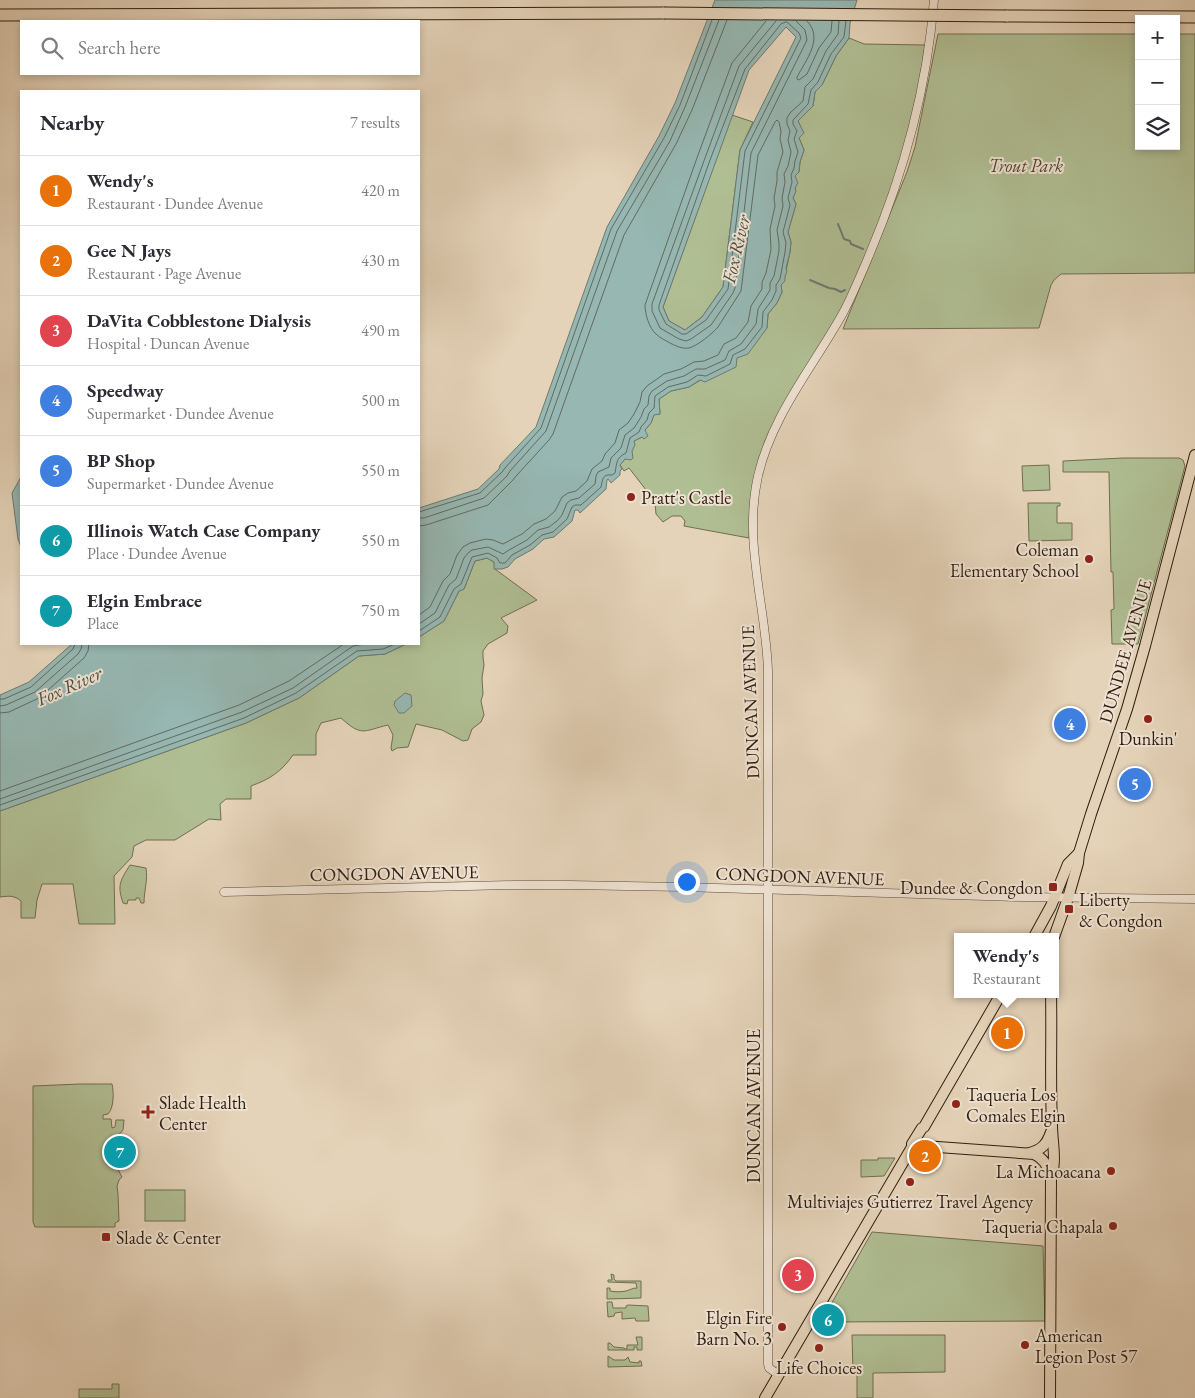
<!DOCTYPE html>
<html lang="en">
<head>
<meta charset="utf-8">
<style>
	:root { --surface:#fff; --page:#f7f7f7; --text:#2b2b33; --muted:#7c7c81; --line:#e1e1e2; --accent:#2563eb }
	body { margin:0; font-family:"EB Garamond",serif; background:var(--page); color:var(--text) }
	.controls { position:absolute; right:15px; top:15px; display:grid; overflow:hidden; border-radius:0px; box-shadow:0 2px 8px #0003 }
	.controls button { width:45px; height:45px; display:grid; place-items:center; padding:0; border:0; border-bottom:1px solid var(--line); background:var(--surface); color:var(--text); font:25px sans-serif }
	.you { position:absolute; left:686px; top:881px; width:18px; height:18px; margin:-12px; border:4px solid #fff; border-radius:50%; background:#1a73e8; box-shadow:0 0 0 8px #1a73e833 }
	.badge { display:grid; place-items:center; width:32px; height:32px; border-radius:50%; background:var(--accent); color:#fff; font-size:16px; font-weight:700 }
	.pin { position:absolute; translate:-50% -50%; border:2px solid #fff; box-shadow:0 1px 5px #0006 }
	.popup { position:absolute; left:954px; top:933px; width:105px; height:65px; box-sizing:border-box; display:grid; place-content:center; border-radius:0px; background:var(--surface); filter:drop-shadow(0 1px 4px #0005); font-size:16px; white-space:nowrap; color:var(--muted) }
	.popup b { font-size:19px; color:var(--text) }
	.popup::after { content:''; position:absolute; left:50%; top:100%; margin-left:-10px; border:10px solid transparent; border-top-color:var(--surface) }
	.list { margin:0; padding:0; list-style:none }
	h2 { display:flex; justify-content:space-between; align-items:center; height:65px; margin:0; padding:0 20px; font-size:21px }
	h2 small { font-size:16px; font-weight:400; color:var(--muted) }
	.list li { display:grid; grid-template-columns:32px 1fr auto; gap:15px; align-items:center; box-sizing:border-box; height:70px; padding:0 20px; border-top:1px solid var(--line) }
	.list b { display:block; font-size:19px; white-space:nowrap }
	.list p { margin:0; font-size:16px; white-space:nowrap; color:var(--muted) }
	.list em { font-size:16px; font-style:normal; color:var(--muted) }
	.icon { flex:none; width:28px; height:28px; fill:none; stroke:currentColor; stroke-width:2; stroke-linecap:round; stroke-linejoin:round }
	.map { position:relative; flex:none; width:1195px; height:1398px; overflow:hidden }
	.search { position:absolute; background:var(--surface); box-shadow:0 2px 8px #0003; left:20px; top:20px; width:400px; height:55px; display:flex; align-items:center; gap:12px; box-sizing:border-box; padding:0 18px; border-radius:0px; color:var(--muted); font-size:19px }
	.panel { position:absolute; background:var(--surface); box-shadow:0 2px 8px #0003; left:20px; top:90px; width:400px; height:555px; border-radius:0px }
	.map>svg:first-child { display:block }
	.green { fill:#b0be93; stroke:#706e51 }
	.water { fill:#96b7b2; stroke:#6d7a71; fill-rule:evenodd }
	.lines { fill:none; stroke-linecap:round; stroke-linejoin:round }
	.shore { stroke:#636a60; stroke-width:1 }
	.stream { stroke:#6d7a71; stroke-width:2 }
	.minor-casing { stroke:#5d4b3a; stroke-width:9 }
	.major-casing { stroke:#301e0f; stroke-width:12 }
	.highway-casing { stroke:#301e0f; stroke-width:13 }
	.minor { stroke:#eee2d2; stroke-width:8 }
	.major { stroke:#e5d3b9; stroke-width:10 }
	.highway { stroke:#e5d3b9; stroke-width:11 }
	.highway-bridge-casing { stroke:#301e0f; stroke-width:13; stroke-linecap:butt }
	.highway-bridge { stroke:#e5d3b9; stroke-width:11 }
	.poi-dot { fill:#8f2418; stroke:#eee2d2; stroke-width:2 }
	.labels { text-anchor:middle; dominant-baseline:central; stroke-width:4; stroke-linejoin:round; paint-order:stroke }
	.park-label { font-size:18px; font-style:italic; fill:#504630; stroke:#eee2d2 }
	.poi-label { font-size:18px; fill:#301e0f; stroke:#eee2d2; text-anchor:start }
	.street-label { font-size:18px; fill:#301e0f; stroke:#eee2d2 }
	.water-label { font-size:19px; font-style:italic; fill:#4f4c40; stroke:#eee2d2 }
</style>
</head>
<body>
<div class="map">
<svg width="1195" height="1398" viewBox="0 0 1195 1398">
	<rect width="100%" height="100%" fill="#e5d3b9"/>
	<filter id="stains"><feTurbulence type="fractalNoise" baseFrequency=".004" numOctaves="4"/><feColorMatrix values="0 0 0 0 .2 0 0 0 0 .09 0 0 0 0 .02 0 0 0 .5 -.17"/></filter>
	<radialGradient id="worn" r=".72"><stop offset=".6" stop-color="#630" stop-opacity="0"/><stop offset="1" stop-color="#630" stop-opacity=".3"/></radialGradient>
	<!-- green -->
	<g class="green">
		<polygon points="938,34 1139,34 1139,146 1176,146 1176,34 1195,34 1195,273 1061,274 1054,280 1051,285 1039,328 843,329 907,172 915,147"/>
		<path d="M849,38L864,44L925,45C915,128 885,218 849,293C837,320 822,345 806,369C792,393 776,415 765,441C761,453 759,465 757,478C753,498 750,517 749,538L684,526L685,521L681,516H672L663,522L656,514L655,503L650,495L629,468L624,471L620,465C625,458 635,450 634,441L642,437L645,430L651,423L654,414H660L659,399L671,391L689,387L737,358L767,328L768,314L777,303L782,292L781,285L785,276L790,252L791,242L788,232L796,204L793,198C796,191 796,183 795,175L799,172L800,162L804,150L799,138L803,133L798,121L813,106L815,92L822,85L836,56Z"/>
		<polygon points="732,115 753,122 740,150 723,287 702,317 685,330 669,321 663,307"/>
		<polygon points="1123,458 1179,458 1183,460 1185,466 1138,644 1112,644 1111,610 1114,609 1113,572 1111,572 1109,472 1063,472 1063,461"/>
		<polygon points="1049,465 1050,490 1023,491 1022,466"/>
		<polygon points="1028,503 1060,503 1060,506 1057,506 1057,523 1072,523 1072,540 1029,541"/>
		<path d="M487,558L494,562L495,569L537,600L501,618L508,626L507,633L488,644L483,651V657L484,665L482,678L483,694L481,701L484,715L481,722L472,729L468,740L463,741L442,730L416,724L408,747L397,748L392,751L391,748L393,735L388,725C363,731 362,737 341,718L321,723L316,734V755H293C281,772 270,779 251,786V799H226L220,804L221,820L209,819L175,840H146L134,846L132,857L114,876L115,924H79L73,884H42L37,900L35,918H21V901C14,895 9,896 0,897V811L246,723L299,698L359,656L385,654L406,644H419V637L444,621L459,591L464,589L475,561Z"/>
		<path d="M130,865L146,868C148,880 144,891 144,903H141L139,898H136V900H128L127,904L123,903C117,885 120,881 130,865Z"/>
		<path d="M80,1084H112C114,1092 114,1108 108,1114L103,1115V1119H111L112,1128L115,1127L116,1120H124L123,1130L114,1140L119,1144C113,1156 116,1167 122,1177L119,1180L117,1186L118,1194L119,1221L115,1223V1227H35L33,1222V1086Z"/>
		<polygon points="878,1158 895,1158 884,1176 861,1177 861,1160 878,1160"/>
		<rect x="145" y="1190" width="40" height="31"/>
		<polygon points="872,1232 1043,1246 1045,1321 821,1322"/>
		<path d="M611,1274L614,1275V1279L616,1281H641V1298L607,1299V1288H610V1291C615,1292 621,1292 626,1291C630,1290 632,1288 637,1288L636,1283L608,1282V1280H612Z"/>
		<polygon points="607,1302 612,1302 613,1308 626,1308 626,1306 628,1305 648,1306 649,1321 636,1321 635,1318 622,1319 622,1312 615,1313 614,1316 608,1317"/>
		<polygon points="852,1335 945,1335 945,1372 873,1373 873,1398 857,1398 857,1373 853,1373"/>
		<polygon points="636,1337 642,1337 642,1350 637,1350 637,1347 634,1347 634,1350 608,1350 608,1343 610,1343 614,1347 624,1348 625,1349 627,1349 627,1345 638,1345"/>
		<polygon points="608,1356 614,1360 625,1360 628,1357 630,1362 639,1363 639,1361 641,1361 642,1366 608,1367"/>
		<polygon points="112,1384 119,1384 119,1398 79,1398 79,1389 112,1389"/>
	</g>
	<!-- water -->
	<g class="water">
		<path d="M715,0H857L850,23L849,38L836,56L822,85L815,92L813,106L798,121L804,133L799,138L804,150L800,162L799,172L795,176L798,183L795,188L796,191L793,198L796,204L788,232L791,242L790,252L786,268L787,272L785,276V281L781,285L782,292L777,303L768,314L767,328L748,354L737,358L736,367L705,382L700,380L689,387L671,391L659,399L660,414L654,415L651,423L645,430L648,436L644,439L642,437L634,441L635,445L632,451L633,458L631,460L625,459L620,465L622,469L620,471V475L611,483L608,479L607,480L606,489L580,513L578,510H575L572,521L554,537L544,539L533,549L515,559L508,567L502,569H494V562L487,558L475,561L464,589L459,591L444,621L419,637V508L478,489L499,469L500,465L536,427L607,227L659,136L675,103ZM786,27L796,37L740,150L723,287L702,317L685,330L669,321L663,307L749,70Z"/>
		<polygon points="21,477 21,547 18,539 12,493"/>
		<polygon points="72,644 406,644 385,654 359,656 299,698 246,723 0,811 0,695 29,682"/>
		<polygon points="405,693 411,695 412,706 404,713 399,713 394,705 395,701"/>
	</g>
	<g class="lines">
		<!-- shore -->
		<g class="shore">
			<polyline points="776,21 739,66 705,158 652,304 652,311 660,328 679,339 686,341 691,339 711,325 733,293 735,288 751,153 807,40 805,30 796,21"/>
			<path d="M807,21C824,38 806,60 797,77V79L799,80L807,74L819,48L831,32L832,21"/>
			<polygon points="787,22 799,33 801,38 745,151 728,289 706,320 686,334 682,334 666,324 659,310 659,305 710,160 745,69 781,24"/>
			<polyline points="419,512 480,493 502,472 505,468 541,428 611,229 664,138 680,105 712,20"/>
			<polyline points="419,518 424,518 484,498 507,476 510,471 546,431 617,231 670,141 685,107 719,20"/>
			<polyline points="419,526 426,525 488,505 512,481 517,475 549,440 553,434 624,235 676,144 692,110 727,20"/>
			<path d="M419,615L430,607L443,581L450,574L457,555L463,547L470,543L486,539L493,540L503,544L522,534L534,524L546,519L555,511L562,497L568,493L576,491L587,481L592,469L602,461L605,454L615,443L619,430L628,423L634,414L640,402L642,392L647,386L664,374L681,369L694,362L704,361L718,355L724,344L736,338L748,322L751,306L762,289V282L766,273L771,250L770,229L775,206L774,198L777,181V172L783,152L780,139L781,131L779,122L777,120L775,122L758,155L741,291L718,327C712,334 697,346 689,348C682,349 676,346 670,343C665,340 660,338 656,334C649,328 645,314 645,305L698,155L732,63L766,21"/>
			<polyline points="419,624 435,613 449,585 456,579 464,558 468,553 472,550 488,547 503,554 509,550 527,540 538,530 549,527 557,521 562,515 567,503 571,500 579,498 595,484 596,476 598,472 609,467 611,458 621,448 625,435 634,428 641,417 644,409 648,405 649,396 652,391 667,381 684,376 696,369 705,369 725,360 729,351 741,344 756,324 758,309 770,290 770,283 774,276 779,251 779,243 777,230 783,206 782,198 785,182 784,174 788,166 791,152 788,140 790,131 787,124 787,118 790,113 803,101 805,87 813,79 826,51 838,34 839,21"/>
			<path d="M419,631L440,617L454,589L461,584L472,557L488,553L497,558L500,563H505L512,555L530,545L542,535L553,532L567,519L572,507L575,505H581L601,487C603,479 602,474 612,475L615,473C617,462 616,458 626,453L630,438L639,432L641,427L647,420L649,413L654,408L655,396L668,387L687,382L698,375L706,376L730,364L733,355L745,349L762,327L763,312L772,300L776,291V285L780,279L785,252L786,243L783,232L790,205L788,198L792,182L791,175L794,168L795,161L798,152L794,139L797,131L793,124V120L808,104L811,90L818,82L831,54L844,37L846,21"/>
			<polyline points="0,699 4,699 31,687 73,649 75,644"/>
			<polyline points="0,706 6,705 35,692 78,654 81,649 82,644"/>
			<polyline points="0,713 9,712 39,698 84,658 88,651 89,644"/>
			<polyline points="0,791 239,705 289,681 344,644"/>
			<polyline points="0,799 242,712 293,688 353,646 365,644"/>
			<polyline points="0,805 244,718 296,693 357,651 383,649 395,644"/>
		</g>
		<!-- stream -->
		<g class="stream">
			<polyline points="838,224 844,239 850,241 851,244 863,249"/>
			<polyline points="810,280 829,288 835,289 841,292 845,290"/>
		</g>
		<defs>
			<g id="minor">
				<polyline points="224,892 514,885 569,885 683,887 1021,897 1195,899"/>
				<path d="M779,1375L769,1368L768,1364V671C766,606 743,542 758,476C772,415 813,367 843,313C852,296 860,277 868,258C903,176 927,89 934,0"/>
			</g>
			<g id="major">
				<polyline points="1034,937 1051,906 1068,864 1079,853"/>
				<polyline points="1054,937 1068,898 1078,863 1079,853 1091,814 1127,709 1145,646 1195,455"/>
				<path d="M912,1147L924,1146L1034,1154C1045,1159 1047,1166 1051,1176"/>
				<path d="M1029,1153C1042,1150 1047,1144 1051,1132"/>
				<polyline points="765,1398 912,1147 912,1144 922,1128 924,1127 1001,994"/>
				<path d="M1050,1398L1051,1178C1057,1160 1052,1142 1052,1125C1050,1081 1052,1038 1051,994"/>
			</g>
			<g id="highway">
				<polyline points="0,15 664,13"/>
				<polyline points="1006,16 1195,17"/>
			</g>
		</defs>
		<!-- minor casing -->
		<use href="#minor" class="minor-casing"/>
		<!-- major casing -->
		<use href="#major" class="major-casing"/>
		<!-- highway casing -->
		<use href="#highway" class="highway-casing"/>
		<!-- minor -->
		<use href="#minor" class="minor"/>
		<!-- major -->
		<use href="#major" class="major"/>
		<!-- highway -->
		<use href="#highway" class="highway"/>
		<defs>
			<polyline id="highway-bridge" points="664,13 1006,16"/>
		</defs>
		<!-- highway-bridge casing -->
		<use href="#highway-bridge" class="highway-bridge-casing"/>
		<!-- highway-bridge -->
		<use href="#highway-bridge" class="highway-bridge"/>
	</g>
	<!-- markers -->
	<g class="poi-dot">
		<circle cx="631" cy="497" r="5"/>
		<circle cx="1089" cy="559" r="5"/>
		<circle cx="1148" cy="719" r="5"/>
		<rect x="1048" y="882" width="10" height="10" rx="2.5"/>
		<rect x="1064" y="904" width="10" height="10" rx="2.5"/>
		<circle cx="956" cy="1104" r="5"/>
		<path d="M145.5 1104.5h5v5h5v5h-5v5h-5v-5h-5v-5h5z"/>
		<circle cx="1111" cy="1171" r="5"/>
		<circle cx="910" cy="1182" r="5"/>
		<circle cx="1113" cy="1226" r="5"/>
		<rect x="101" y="1232" width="10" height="10" rx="2.5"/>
		<circle cx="782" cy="1327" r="5"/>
		<circle cx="1025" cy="1345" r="5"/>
		<circle cx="819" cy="1348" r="5"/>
	</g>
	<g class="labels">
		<!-- park labels -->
		<g class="park-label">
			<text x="1026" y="165">Trout Park</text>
		</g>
		<!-- poi labels -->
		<g class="poi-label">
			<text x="641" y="497">Pratt's Castle</text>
			<text x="1079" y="549" text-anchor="end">Coleman<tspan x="1079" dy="21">Elementary School</tspan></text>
			<text x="1148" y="738" text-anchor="middle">Dunkin'</text>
			<text x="1043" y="887" text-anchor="end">Dundee &amp; Congdon</text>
			<text x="1079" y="899">Liberty<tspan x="1079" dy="21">&amp; Congdon</tspan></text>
			<text x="966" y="1094">Taqueria Los<tspan x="966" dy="21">Comales Elgin</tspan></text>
			<text x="159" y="1102">Slade Health<tspan x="159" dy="21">Center</tspan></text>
			<text x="1101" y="1171" text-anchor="end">La Michoacana</text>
			<text x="910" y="1201" text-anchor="middle">Multiviajes Gutierrez Travel Agency</text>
			<text x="1103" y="1226" text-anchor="end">Taqueria Chapala</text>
			<text x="116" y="1237">Slade &amp; Center</text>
			<text x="772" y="1317" text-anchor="end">Elgin Fire<tspan x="772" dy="21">Barn No. 3</tspan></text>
			<text x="1035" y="1335">American<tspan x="1035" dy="21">Legion Post 57</tspan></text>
			<text x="819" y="1367" text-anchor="middle">Life Choices</text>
		</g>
		<!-- street labels -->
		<g class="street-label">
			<text transform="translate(1125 651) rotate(-74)">DUNDEE AVENUE</text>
			<text transform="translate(750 702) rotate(-92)">DUNCAN AVENUE</text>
			<text transform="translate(394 873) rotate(-1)">CONGDON AVENUE</text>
			<text transform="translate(800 876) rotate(2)">CONGDON AVENUE</text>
			<text transform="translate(753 1106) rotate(-90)">DUNCAN AVENUE</text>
		</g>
		<!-- water labels -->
		<g class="water-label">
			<text transform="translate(736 249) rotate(-77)">Fox River</text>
			<text transform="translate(69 686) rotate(-24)">Fox River</text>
		</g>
	</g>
	<rect width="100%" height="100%" filter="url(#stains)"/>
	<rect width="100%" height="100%" fill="url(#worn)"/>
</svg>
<div class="controls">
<button>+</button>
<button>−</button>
<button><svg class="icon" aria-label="layers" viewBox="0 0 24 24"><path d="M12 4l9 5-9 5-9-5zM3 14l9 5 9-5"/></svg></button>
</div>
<div class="you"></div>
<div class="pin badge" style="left:1007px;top:1033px;background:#e8710a">1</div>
<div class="popup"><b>Wendy's</b>Restaurant</div>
<div class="pin badge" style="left:925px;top:1156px;background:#e8710a">2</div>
<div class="pin badge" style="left:798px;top:1275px;background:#e0444e">3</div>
<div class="pin badge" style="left:1070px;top:724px;background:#3f7fe0">4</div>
<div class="pin badge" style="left:1135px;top:784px;background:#3f7fe0">5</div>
<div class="pin badge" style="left:828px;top:1320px;background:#0f9aa8">6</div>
<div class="pin badge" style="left:120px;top:1152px;background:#0f9aa8">7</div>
<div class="search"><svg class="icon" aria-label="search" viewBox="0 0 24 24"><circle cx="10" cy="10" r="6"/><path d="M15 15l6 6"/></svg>Search here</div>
<section class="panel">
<h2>Nearby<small>7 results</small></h2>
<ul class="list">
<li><span class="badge" style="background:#e8710a">1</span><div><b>Wendy's</b><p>Restaurant · Dundee Avenue</p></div><em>420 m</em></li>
<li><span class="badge" style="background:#e8710a">2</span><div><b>Gee N Jays</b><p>Restaurant · Page Avenue</p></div><em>430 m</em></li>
<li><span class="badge" style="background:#e0444e">3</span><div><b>DaVita Cobblestone Dialysis</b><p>Hospital · Duncan Avenue</p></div><em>490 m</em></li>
<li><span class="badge" style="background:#3f7fe0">4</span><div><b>Speedway</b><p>Supermarket · Dundee Avenue</p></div><em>500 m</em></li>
<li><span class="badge" style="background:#3f7fe0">5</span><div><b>BP Shop</b><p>Supermarket · Dundee Avenue</p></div><em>550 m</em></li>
<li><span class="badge" style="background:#0f9aa8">6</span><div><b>Illinois Watch Case Company</b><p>Place · Dundee Avenue</p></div><em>550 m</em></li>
<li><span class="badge" style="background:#0f9aa8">7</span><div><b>Elgin Embrace</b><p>Place</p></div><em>750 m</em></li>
</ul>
</section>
</div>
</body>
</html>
